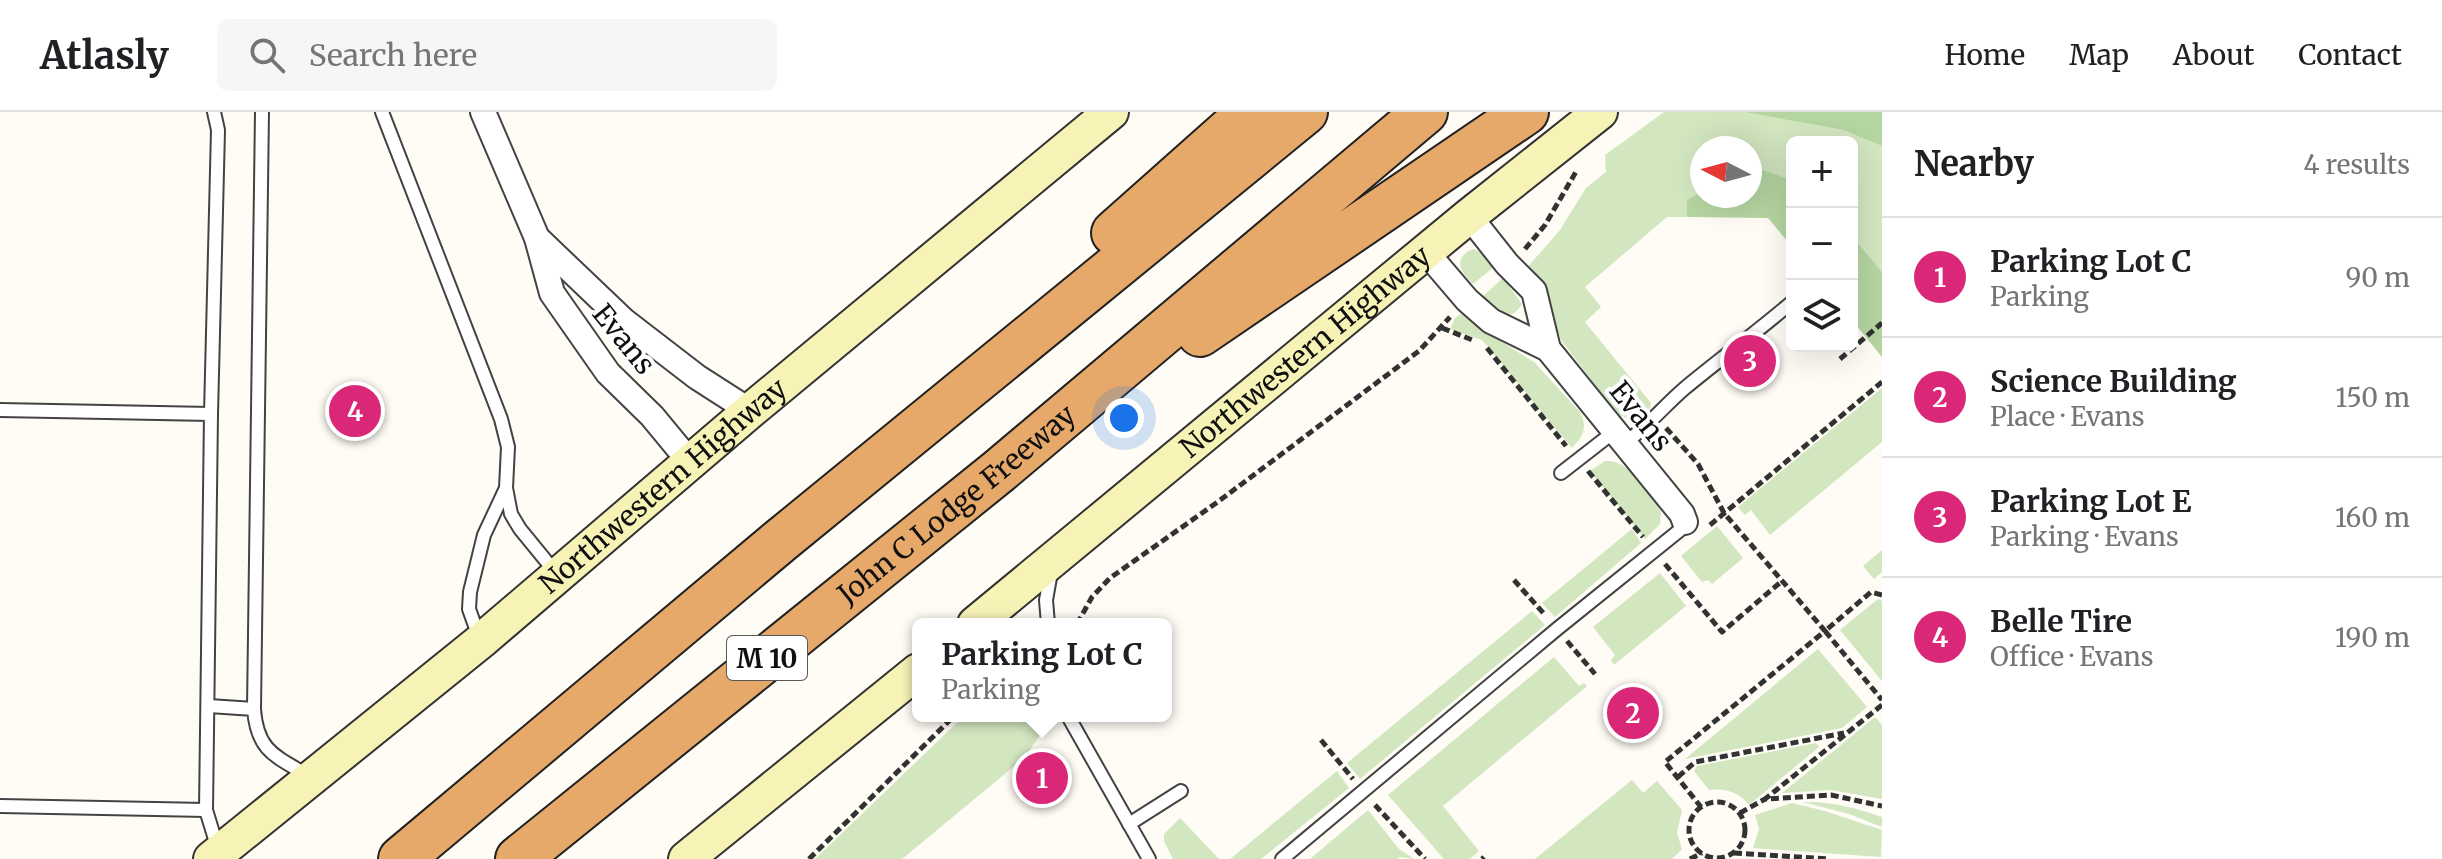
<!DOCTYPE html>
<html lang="en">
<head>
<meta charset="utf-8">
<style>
	:root { --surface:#fff; --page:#f6f6f6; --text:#202124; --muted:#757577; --line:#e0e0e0; --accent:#db2777 }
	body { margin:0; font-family:Merriweather,serif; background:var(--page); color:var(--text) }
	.controls { position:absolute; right:24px; top:24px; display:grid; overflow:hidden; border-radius:12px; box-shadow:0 8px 32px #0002 }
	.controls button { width:72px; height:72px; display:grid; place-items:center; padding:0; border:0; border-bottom:2px solid var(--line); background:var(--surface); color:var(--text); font:40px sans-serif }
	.compass { position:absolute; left:1690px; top:24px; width:72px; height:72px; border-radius:50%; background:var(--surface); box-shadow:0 8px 32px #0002; rotate:276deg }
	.you { position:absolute; left:1124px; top:306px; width:28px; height:28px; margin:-20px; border:6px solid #fff; border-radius:50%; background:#1a73e8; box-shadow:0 0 0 12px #1a73e833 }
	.badge { display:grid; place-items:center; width:52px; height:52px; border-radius:50%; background:var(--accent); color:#fff; font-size:26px; font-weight:700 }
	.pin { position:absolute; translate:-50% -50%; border:4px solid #fff; box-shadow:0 2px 8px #0006 }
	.popup { position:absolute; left:912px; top:506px; width:260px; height:104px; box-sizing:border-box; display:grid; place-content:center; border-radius:12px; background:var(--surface); filter:drop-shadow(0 2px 6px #0005); font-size:26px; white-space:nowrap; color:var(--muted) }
	.popup b { font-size:30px; color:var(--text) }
	.popup::after { content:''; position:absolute; left:50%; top:100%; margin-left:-16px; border:16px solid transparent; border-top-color:var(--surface) }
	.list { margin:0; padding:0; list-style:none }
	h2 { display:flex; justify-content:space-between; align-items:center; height:104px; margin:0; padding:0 32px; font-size:34px }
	h2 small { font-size:26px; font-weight:400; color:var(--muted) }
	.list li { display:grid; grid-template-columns:52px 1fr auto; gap:24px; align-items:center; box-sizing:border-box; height:120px; padding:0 32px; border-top:2px solid var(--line) }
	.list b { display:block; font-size:30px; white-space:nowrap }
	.list p { margin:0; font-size:26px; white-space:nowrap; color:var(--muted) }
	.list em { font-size:26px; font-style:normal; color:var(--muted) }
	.icon { flex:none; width:44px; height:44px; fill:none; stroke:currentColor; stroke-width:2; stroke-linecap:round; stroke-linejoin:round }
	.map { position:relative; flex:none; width:1882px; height:747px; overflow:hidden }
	header { display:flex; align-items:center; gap:48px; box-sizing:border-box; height:112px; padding:0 40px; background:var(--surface); border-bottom:2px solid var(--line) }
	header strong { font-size:38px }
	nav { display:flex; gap:44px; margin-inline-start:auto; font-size:28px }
	.search { width:560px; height:72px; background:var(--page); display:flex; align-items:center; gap:20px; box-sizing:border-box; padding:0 28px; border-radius:12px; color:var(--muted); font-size:30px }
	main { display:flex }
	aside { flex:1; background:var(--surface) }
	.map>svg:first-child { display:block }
	.green { fill:#d2e6c0 }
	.forest { fill:#b5d5a1 }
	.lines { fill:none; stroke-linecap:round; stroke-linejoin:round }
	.lane-casing { stroke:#434343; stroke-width:16 }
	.street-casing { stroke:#434343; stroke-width:28 }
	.secondary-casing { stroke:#323232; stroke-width:38 }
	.highway-casing { stroke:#212121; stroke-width:48 }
	.path { stroke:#323232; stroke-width:5; stroke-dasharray:8 4; stroke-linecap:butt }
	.lane { stroke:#fff; stroke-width:12 }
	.street { stroke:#fff; stroke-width:24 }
	.secondary { stroke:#f7f3b6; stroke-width:34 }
	.highway { stroke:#e6a96a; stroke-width:44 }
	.labels { text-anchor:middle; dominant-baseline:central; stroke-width:8; stroke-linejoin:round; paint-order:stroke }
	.shield { fill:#fff; stroke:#585858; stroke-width:2 }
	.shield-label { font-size:26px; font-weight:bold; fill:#101010 }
	.street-label { font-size:28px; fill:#101010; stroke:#fff }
</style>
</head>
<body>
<header>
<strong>Atlasly</strong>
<div class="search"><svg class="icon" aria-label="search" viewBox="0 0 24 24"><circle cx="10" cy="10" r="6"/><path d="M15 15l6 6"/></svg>Search here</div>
<nav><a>Home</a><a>Map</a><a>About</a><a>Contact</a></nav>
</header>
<main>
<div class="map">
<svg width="1882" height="747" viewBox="0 0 1882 747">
	<rect width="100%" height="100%" fill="#fefcf4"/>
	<!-- green -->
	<g class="green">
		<path d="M1664,0H1744L1843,18L1882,34V160L1852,124V30H1792V68L1763,58L1750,62V36H1702V79L1687,88V105H1667L1585,175L1601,195L1585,210L1651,291L1650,296C1638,305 1630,310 1616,301L1561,228L1550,198L1526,157L1560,118L1586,76L1606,60L1605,43Z"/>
		<path d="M1473,137L1483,141L1494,155L1473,172C1460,160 1452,146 1473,137Z"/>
		<path d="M1503,166L1522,192C1508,214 1495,199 1482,185Z"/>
		<path d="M1464,200L1484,219L1534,250L1580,300C1588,315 1583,325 1572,336L1482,228L1450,217L1455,206Z"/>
		<polygon points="1882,276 1882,330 1770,423 1751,398 1745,403 1738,395"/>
		<path d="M1605,349C1629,347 1645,378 1658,394L1661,399L1660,412L1645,427L1590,359Z"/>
		<polygon points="1717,414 1743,446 1712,472 1708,468 1702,470 1681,444"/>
		<polygon points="1632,417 1641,431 1555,505 1542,491"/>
		<polygon points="1882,438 1882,460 1874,467 1863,454"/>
		<polygon points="1660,461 1686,494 1614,553 1611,548 1615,543 1593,515"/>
		<polygon points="1878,487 1882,489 1882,569 1840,518"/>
		<polygon points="1532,499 1545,513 1360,667 1347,651"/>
		<polygon points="1818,537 1867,595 1842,616 1685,647"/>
		<polygon points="1554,545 1579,574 1584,571 1587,574 1443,694 1479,739 1470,747 1444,747 1388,683"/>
		<polygon points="964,604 1043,604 1041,622 1024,646 902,747 815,747"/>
		<polygon points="1875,605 1882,613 1882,687 1831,678 1782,681"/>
		<path d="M1816,631L1819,635L1749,693C1739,680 1725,676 1709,678L1694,659L1697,654Z"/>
		<polygon points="1337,659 1349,676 1261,747 1230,747"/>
		<polygon points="1632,668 1643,681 1657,669 1682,698 1677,721 1682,737 1672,747 1535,747"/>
		<path d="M1803,690C1830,689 1857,696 1882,705V715L1849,702Z"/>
		<polygon points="1792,691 1825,699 1882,718 1881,745 1753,736 1759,717 1755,703"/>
		<polygon points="1368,698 1399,737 1414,747 1400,745 1397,747 1310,747"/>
		<polygon points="1180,706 1219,747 1173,747 1164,729 1164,722"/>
	</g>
	<!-- forest -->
	<g class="forest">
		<polygon points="1744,0 1882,0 1882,34 1843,18"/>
		<polygon points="1763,58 1792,68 1792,135 1768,106 1687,105 1687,88 1702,79 1702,84 1750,84 1750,62"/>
		<polygon points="1852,124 1882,160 1882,245 1852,208"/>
	</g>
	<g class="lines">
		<defs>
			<g id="lane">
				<polyline points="382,0 501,307 508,335 506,376 484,423 470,480 469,497 479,525"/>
				<polyline points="0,298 211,302 206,698 218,737"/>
				<polyline points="211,302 218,18 214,0"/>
				<path d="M1625,331C1647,315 1664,294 1685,276C1720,247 1757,220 1792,190"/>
				<polyline points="1561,361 1615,319"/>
				<polyline points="506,376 511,402 520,417 556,461"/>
				<polyline points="1048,512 1046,488 1051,460"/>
				<path d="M209,594L254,597C257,639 275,644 309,664"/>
				<polyline points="254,597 262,0"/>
				<polyline points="1068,604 1149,747"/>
				<polyline points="0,694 206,698"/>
				<polyline points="1129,712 1181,679"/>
				<polyline points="1282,747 1557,517 1680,418 1685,410"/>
			</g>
			<g id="street">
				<polyline points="483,0 537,126 552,181 608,261 652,304 690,350"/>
				<polyline points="1469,104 1507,152 1534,179 1548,237"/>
				<polyline points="537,126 623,208 697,265 750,299"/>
				<polyline points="1426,140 1467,188 1491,209 1548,237 1682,402 1685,410"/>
			</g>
			<g id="secondary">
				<path id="s1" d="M975,512L1469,104L1600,0"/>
				<path id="s2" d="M211,747L481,529L750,299L1111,0"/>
				<polyline points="686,747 918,559"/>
			</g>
			<g id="highway">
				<polyline points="1114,121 1250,0"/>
				<polyline points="1200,222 1526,0"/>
				<polyline points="401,747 780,429 1305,0"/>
				<path id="s3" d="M518,747L999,359L1425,0"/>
			</g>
		</defs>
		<!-- lane casing -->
		<use href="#lane" class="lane-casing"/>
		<!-- street casing -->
		<use href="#street" class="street-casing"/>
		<!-- secondary casing -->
		<use href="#secondary" class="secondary-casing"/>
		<!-- highway casing -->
		<use href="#highway" class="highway-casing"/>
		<!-- path -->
		<g class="path">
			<polyline points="1525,137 1545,113 1577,58"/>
			<polyline points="1442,216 1475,229"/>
			<polyline points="1487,236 1566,334"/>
			<polyline points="1840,247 1882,211"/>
			<polyline points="1666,316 1698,352 1724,401 1825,519 1665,650 1701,695"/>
			<polyline points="1588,359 1643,425"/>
			<polyline points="1710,413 1882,270"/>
			<polyline points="1665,452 1722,520 1782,469"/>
			<polyline points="1514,468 1545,503"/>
			<polyline points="1882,483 1871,480 1825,519 1882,588"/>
			<polyline points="1077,512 1092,485 1110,466 1219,389 1419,239 1450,205"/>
			<polyline points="1567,529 1595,562"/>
			<polyline points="1882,593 1765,687 1831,683 1882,694"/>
			<polyline points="1110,604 1122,606"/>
			<polyline points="1321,628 1353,667"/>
			<polyline points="1678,665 1695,650 1844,621"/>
			<circle cx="1717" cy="718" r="28"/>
			<polyline points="1375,693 1425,747"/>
			<polyline points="1740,701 1765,687"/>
			<polyline points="1734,741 1829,747"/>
			<polyline points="809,747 954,604"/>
			<polyline points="1482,747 1484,745"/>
			<polyline points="1690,747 1702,741"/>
		</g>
		<!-- lane -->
		<use href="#lane" class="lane"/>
		<!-- street -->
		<use href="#street" class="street"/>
		<!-- secondary -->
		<use href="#secondary" class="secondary"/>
		<!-- highway -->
		<use href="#highway" class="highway"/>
	</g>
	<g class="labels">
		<!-- shield labels -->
		<rect class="shield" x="727" y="524" width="80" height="44" rx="6"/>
		<g class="shield-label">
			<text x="767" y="546">M 10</text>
		</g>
		<!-- street labels -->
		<g class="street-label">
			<text transform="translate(624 227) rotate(51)">Evans</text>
			<text stroke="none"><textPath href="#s1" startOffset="428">Northwestern Highway</textPath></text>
			<text transform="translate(1641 304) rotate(51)">Evans</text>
			<text stroke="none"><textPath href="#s2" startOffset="586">Northwestern Highway</textPath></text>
			<text stroke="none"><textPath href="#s3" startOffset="564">John C Lodge Freeway</textPath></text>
		</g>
	</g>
</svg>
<div class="controls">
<button>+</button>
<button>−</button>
<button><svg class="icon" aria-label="layers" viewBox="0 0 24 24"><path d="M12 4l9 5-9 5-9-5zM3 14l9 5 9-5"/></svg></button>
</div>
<svg class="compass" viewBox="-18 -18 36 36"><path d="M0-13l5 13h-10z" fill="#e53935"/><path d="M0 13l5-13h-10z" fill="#757577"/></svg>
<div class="you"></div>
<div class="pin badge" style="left:1042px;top:666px">1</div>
<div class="popup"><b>Parking Lot C</b>Parking</div>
<div class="pin badge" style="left:1633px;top:601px">2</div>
<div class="pin badge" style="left:1750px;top:249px">3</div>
<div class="pin badge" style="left:355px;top:299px">4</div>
</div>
<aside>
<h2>Nearby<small>4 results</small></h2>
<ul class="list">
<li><span class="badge">1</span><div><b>Parking Lot C</b><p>Parking</p></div><em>90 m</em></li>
<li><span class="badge">2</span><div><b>Science Building</b><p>Place · Evans</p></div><em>150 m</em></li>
<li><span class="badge">3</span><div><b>Parking Lot E</b><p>Parking · Evans</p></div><em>160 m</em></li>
<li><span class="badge">4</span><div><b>Belle Tire</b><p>Office · Evans</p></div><em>190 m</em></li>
</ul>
</aside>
</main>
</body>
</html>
